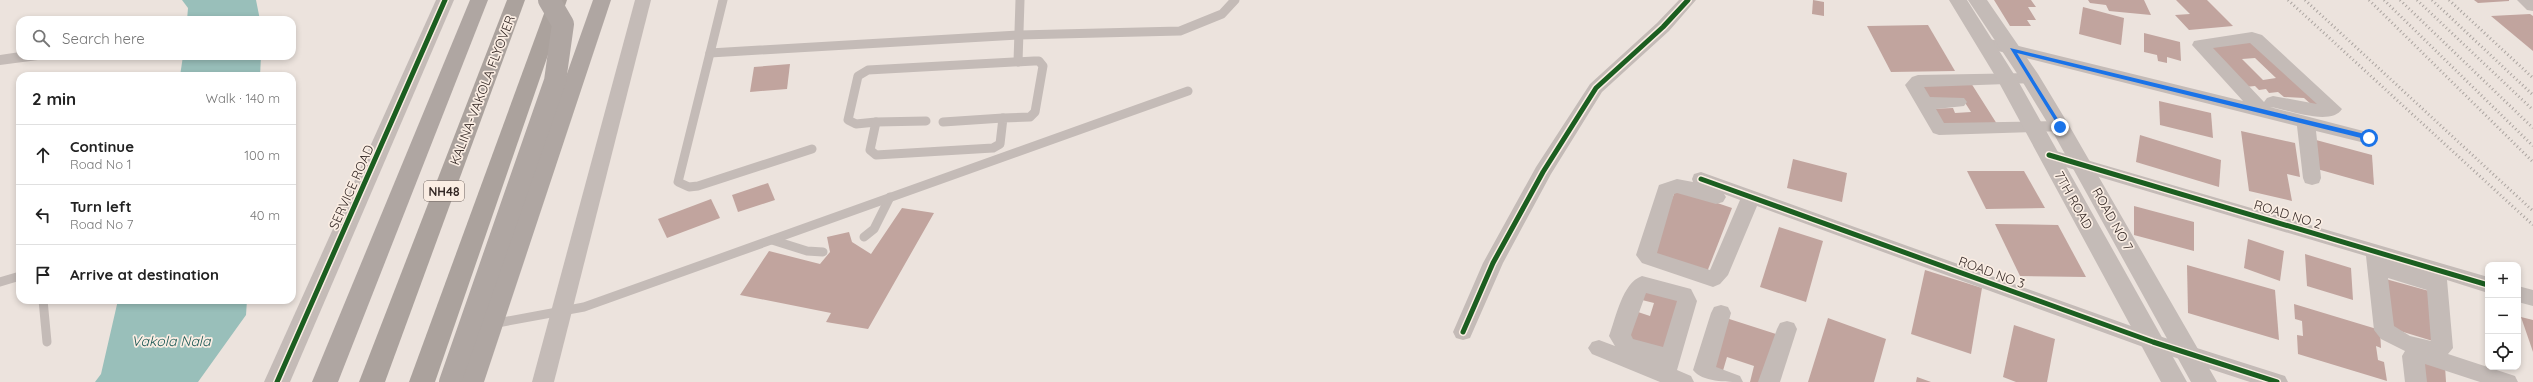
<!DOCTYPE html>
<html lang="en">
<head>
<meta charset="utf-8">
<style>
	:root { --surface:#fff; --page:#f6f6f6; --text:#222; --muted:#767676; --line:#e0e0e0 }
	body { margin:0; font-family:Quicksand,sans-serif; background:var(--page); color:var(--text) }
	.controls { position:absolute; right:12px; bottom:12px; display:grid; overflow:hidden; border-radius:8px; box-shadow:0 2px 6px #0003 }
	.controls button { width:36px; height:36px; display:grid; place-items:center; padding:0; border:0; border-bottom:1px solid var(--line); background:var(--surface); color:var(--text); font:20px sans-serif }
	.stop { position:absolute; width:12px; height:12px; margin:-9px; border:3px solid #1a73e8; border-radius:50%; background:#fff }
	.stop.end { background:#1a73e8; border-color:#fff; box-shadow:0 1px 4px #0008 }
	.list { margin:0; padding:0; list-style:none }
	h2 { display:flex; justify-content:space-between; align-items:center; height:52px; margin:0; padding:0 16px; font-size:17px }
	h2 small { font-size:13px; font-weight:400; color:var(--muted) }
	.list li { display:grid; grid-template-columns:26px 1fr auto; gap:12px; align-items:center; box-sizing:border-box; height:60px; padding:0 16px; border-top:1px solid var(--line) }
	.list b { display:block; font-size:15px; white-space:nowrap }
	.list p { margin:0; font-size:13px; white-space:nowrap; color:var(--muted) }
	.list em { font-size:13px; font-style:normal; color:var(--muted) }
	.icon { flex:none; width:22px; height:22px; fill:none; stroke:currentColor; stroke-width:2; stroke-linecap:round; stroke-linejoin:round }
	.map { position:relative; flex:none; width:2533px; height:382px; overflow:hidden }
	.search { position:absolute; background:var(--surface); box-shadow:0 2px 6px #0003; left:16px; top:16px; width:280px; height:44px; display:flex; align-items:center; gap:10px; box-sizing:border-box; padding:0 14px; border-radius:12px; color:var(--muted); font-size:15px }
	.panel { position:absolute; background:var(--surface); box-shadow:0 2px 6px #0003; left:16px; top:72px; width:280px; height:232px; border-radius:12px }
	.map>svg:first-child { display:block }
	.water { fill:#99bfba }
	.building { fill:#c1a49e; fill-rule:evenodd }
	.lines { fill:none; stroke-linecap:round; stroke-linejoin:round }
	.service { stroke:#c4bbb7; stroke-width:9 }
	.minor { fill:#c4bbb7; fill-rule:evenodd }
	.tertiary { fill:#c4bbb7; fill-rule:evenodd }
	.trunk { fill:#afa6a2; fill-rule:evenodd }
	.motorway { fill:#aba29d; fill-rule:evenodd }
	.rail { stroke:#aca5a1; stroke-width:3; stroke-dasharray:1 3; stroke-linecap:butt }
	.trunk-bridge { stroke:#afa6a2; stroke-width:22 }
	.cycleway-casing { stroke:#faede3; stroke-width:8 }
	.cycleway { stroke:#1b5e20; stroke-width:5 }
	.route { fill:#1a73e8 }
	.labels { text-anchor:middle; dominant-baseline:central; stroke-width:3.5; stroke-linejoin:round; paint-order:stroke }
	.shield { fill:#faede3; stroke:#6f635e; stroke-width:1 }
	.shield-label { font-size:12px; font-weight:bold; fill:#342825 }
	.street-label { font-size:13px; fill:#342825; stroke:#faede3 }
	.water-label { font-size:14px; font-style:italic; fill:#195754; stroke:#faede3 }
</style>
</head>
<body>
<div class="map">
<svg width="2533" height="382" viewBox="0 0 2533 382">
	<rect width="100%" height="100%" fill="#ece3dd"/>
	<!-- water -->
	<g class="water">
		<polygon points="182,0 256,0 260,20 187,20 188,8"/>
		<polygon points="183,56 261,56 260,76 180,76"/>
		<polygon points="118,300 247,300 246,315 198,382 95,382 101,374"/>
	</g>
	<!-- building -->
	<g class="building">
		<polygon points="1813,0 1824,2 1824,16 1812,14"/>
		<polygon points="1994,0 2031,0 2036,7 2028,7 2036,20 2027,20 2031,26 2010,26"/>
		<polygon points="2088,0 2144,0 2151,15 2109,11 2106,5 2090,3"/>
		<polygon points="2176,0 2207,0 2233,26 2189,30 2175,15 2190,14"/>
		<polygon points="2474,0 2509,0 2509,1 2478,3"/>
		<polygon points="2083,7 2124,18 2121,45 2079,34"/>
		<polygon points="2530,14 2533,16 2533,51 2491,16"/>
		<polygon points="1928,25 1955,71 1891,72 1867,26"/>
		<polygon points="2144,33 2180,42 2181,61 2167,57 2167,63 2158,61 2157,55 2144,52"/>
		<path d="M2251,40L2323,105L2313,106L2304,98L2284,97L2278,92L2269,93L2266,89L2259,90L2255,86L2245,87L2206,45ZM2255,58L2276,78L2263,80L2242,59Z"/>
		<polygon points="790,64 787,89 750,92 754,67"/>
		<polygon points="1971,83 1997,124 1940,126 1930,109 1953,108 1955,113 1971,112 1962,98 1930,99 1921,85"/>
		<polygon points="2159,101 2211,113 2213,138 2160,125"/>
		<polygon points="2241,131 2295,143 2300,177 2287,174 2292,201 2249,191"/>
		<polygon points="2140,135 2221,160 2219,187 2136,162"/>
		<polygon points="2316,140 2372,155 2374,185 2317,169"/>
		<polygon points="1793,159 1847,173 1842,202 1787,188"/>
		<polygon points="1967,171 2024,171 2045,208 1986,209"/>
		<polygon points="768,183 775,200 738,212 732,195"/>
		<polygon points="1676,189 1732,208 1707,272 1650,254"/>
		<polygon points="711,199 720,218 667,238 658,219"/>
		<polygon points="2134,206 2194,222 2194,251 2134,235"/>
		<polygon points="902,208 934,213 868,329 826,322 831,313 740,295 769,251 820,264 830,252 827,237 849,232 852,242 871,254"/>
		<polygon points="1995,224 2058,225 2086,277 2020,276"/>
		<polygon points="1779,227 1823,241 1806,302 1760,287"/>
		<polygon points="2248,239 2284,251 2280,281 2244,268"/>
		<polygon points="2305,254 2351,268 2353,300 2307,286"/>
		<polygon points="2187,265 2275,290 2279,340 2188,313"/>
		<polygon points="1925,270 1982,288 1971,354 1911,334"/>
		<polygon points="2382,278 2429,291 2436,342 2387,327"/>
		<polygon points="1646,289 1681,300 1665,353 1626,339 1635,311 1650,316 1654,303 1642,300"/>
		<polygon points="2294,304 2380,330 2381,348 2376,346 2378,360 2384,362 2387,381 2298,354 2297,335 2303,336 2302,321 2295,319"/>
		<polygon points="1723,317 1776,334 1763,382 1750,382 1754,366 1727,357 1722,374 1707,369"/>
		<polygon points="2521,317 2533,320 2533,352"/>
		<polygon points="1828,318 1886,339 1874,382 1808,382"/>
		<polygon points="2014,325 2055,339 2047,382 2016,382 2003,377"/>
		<polygon points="2418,357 2445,366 2446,382 2420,382"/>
		<polygon points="1917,377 1931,382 1916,382"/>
	</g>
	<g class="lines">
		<!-- service -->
		<g class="service">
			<polyline points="723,0 710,53 1019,35 1180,31 1222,14 1235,0"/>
			<polyline points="710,53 678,182 689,187 698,186 812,149"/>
			<polygon points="1034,61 1039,61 1043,66 1035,112 1030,117 1003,118 1000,144 993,148 876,155 870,150 876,122 856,124 848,120 858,76 868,70"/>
			<polyline points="1018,62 1020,0"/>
			<polyline points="876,122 926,121"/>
			<polyline points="943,122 1003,118"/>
			<polyline points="864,237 874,229 890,197"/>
			<polyline points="772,240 807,251 823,252"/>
			<polyline points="0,282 20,276"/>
			<polyline points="43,300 47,342"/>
			<polyline points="492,324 584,307 1188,91"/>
		</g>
		<!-- minor -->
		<g class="minor">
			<polygon points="635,0 651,0 554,382 532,382"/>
			<polygon points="1679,0 1696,0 1669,31 1602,92 1551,174 1503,263 1470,338 1463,340 1456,338 1453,332 1483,263 1536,167 1590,84 1657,23"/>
			<polygon points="2517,0 2533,0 2533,11 2527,10"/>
			<path d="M2252,32L2262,35L2342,109C2331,127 2286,109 2270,107L2375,134L2378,138L2375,142L2369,144L2316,131L2321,178L2319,183L2312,185L2305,183L2303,178L2297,126L1986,48L1980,47L1978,43L1980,39L1986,38L2243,101L2192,45L2194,41L2200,40ZM2250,43L2317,104L2273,96L2267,98L2264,102L2213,48Z"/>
			<polygon points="20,52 20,56 41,56 38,60 0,65 0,55"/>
			<polygon points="2031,73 2037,75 2040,79 2037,83 1924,87 1930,97 1964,98 1967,102 1964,106 1936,109 1944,123 2060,121 2066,123 2069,127 2066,131 1939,135 1933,133 1905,85 1912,77 1918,75"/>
			<path d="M2049,149L2488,277V293L2447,280L2453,348L2448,354L2515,376L2518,382H2480L2425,364L2427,382H2405L2402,356L2405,351L2381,339L2374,330L2366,256L2042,160L2040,155L2042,150ZM2388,278L2427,290L2431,341L2410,336L2394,326Z"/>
			<path d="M1701,172L2159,336L2285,376L2288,382H2250L2146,348L1757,206L1728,275L1720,284L1713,287L1642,263L1636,255L1659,185L1677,179L1693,182L1692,179L1694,174ZM1677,193L1716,204L1723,202L1726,197L1724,194L1740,200L1710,270L1657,253L1674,194Z"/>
			<path d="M1642,276L1691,289L1697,301L1677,370L1691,376L1694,382H1660L1592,354L1588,348L1592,342L1599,340L1615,346L1609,336C1616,318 1622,283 1642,276ZM1646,293L1677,301L1663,347L1633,339L1631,335Z"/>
			<polygon points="2518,286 2533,290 2533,306 2518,302"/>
			<path d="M1721,305L1728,307L1731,313L1716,367L1740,376L1743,382C1726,382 1702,382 1693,370L1711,313L1714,307Z"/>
			<polygon points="1787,321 1794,323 1797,329 1780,382 1758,382 1777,329 1780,323"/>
		</g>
		<!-- tertiary -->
		<g class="tertiary">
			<polygon points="436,0 454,0 290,382 264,382"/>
			<polygon points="1949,0 1967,0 2017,79 2187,382 2161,382 1997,79"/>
			<polygon points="1968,0 1987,0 2038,74 2070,127 2217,382 2191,382 2050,127 2022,81"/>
		</g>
		<!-- trunk -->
		<g class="trunk">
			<polygon points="470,0 488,0 338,382 312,382"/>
			<polygon points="593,0 611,0 484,382 458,382"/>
		</g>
		<!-- motorway -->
		<g class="motorway">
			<polygon points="507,0 525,0 385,382 359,382"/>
			<polygon points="549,0 567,0 435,382 409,382"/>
		</g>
		<!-- rail -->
		<g class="rail">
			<polyline points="2288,0 2533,225"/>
			<polyline points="2305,0 2533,211"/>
			<polyline points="2369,0 2533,162"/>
			<polyline points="2384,0 2533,146"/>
			<polyline points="2400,0 2533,128"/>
			<polyline points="2417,0 2533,110"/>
			<polyline points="2432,0 2533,95"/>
			<polyline points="2449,0 2533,78"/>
		</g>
		<!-- trunk-bridge -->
		<polyline class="trunk-bridge" points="450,382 555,81 563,24 549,0"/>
		<defs>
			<g id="cycleway">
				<polyline points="2049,155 2488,285"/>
				<polyline points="1701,179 2153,342 2277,382"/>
				<polyline points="1463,332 1493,263 1543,172 1596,88 1663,27 1688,0"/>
				<polyline points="277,382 445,0"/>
			</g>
		</defs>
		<!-- cycleway casing -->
		<use href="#cycleway" class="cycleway-casing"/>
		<!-- cycleway -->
		<use href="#cycleway" class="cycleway"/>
	</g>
	<!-- route -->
	<polygon class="route" points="2010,48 2369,135 2372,138 2369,140 2017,53 2063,127 2060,129"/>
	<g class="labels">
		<!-- shield labels -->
		<rect class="shield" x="424" y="181" width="40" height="20" rx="3"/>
		<g class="shield-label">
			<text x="444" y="191">NH48</text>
		</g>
		<!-- street labels -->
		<g class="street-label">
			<text transform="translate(482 90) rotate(-69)">KALINA-VAKOLA FLYOVER</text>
			<text transform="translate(351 187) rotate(-66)">SERVICE ROAD</text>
			<text transform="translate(2074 200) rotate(61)">7TH ROAD</text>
			<text transform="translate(2288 214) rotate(17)">ROAD NO 2</text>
			<text transform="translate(2113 219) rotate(61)">ROAD NO 7</text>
			<text transform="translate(1992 272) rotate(20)">ROAD NO 3</text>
		</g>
		<!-- water labels -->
		<g class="water-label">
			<text x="171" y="341">Vakola Nala</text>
		</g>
	</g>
</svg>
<div class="controls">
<button>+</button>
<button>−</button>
<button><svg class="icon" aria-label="locate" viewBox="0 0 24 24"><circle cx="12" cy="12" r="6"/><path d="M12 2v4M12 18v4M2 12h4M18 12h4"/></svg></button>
</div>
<div class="stop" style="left:2369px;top:138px"></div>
<div class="stop end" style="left:2060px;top:127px"></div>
<div class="search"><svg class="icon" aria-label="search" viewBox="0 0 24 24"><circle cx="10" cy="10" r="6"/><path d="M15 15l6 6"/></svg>Search here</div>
<section class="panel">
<h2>2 min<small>Walk · 140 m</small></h2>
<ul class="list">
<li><svg class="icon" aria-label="ahead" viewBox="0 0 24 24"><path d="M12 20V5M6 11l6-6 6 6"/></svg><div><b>Continue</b><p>Road No 1</p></div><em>100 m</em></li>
<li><svg class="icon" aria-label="left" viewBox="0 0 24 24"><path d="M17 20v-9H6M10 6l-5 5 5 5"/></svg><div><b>Turn left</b><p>Road No 7</p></div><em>40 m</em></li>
<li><svg class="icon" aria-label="arrive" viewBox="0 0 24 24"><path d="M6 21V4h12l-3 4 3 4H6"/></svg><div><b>Arrive at destination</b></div></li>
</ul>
</section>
</div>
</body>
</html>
